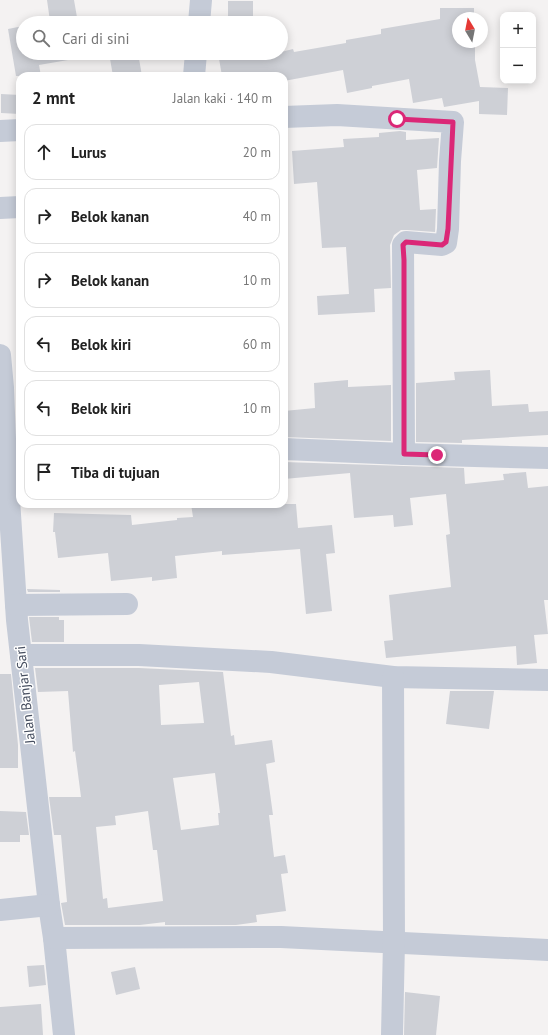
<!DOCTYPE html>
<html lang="id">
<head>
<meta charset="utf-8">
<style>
	:root { --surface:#fff; --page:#f6f6f6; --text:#222; --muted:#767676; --line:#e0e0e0 }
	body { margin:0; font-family:"PT Sans",sans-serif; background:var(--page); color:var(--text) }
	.controls { position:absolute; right:12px; top:12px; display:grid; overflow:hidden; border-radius:8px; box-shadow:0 2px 10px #0003 }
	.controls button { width:36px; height:36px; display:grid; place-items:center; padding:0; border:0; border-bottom:1px solid var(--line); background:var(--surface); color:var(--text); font:20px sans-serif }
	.compass { position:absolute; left:452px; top:12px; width:36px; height:36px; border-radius:50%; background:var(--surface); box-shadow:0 2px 10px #0003; rotate:350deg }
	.stop { position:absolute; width:12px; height:12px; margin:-9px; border:3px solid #db2777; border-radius:50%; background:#fff }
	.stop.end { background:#db2777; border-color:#fff; box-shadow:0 1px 4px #0008 }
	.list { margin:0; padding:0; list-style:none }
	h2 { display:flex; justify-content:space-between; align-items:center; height:52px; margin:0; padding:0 16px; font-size:17px }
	h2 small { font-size:13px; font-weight:400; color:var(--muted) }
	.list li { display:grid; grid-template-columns:26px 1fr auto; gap:12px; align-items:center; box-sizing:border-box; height:56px; margin:0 8px 8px; padding:0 8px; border:1px solid var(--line); border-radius:12px }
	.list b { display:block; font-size:15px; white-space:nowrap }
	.list em { font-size:13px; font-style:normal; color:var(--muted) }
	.icon { flex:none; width:22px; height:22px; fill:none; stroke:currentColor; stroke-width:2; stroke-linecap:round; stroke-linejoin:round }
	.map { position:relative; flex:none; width:548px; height:1035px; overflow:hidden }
	.search { position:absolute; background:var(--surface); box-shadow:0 2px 10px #0003; left:16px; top:16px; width:272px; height:44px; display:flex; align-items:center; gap:10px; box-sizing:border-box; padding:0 14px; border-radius:22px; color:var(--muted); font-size:15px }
	.panel { position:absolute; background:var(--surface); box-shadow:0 2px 10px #0003; left:16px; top:72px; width:272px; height:436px; border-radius:12px }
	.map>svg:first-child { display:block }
	.building { fill:#ced0d6; fill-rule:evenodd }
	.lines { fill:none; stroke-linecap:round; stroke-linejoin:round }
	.minor { stroke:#c5cbd7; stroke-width:22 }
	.route { stroke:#db2777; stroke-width:5 }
	.labels { text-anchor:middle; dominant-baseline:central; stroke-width:3; stroke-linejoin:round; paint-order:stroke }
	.street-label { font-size:14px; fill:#485061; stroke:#fff }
</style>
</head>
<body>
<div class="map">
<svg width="548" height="1035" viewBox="0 0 548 1035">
	<rect width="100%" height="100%" fill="#f4f2f2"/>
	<!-- building -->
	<g class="building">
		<polygon points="47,0 74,0 78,23 40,23 50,21"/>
		<polygon points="228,1 253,1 253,21 241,21 241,23 228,23"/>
		<polygon points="440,8 474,8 474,18 458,18 458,42 475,42 475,60 480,87 508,88 507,115 479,114 479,101 444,107 442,98 413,103 409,79 372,86 372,88 347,93 343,70 284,81 284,76 222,76 218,53 247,53 248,58 273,53 281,53 281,52 293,49 294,52 346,43 346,40 381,34 381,29 440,19"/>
		<polygon points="23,26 23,53 67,53 68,60 39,65 41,76 16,76 8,29"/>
		<polygon points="109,53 138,53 142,76 113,76"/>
		<polygon points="1,94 20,95 20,114 1,113"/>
		<polygon points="400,131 406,132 406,140 439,138 437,168 417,170 420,210 436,209 435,232 407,230 401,230 394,235 390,245 391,288 374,289 375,312 318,315 317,296 349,294 346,247 322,248 317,182 294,184 292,151 344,147 343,139 379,137 379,133"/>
		<polygon points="490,370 492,406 528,404 529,412 548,411 548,435 462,440 462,443 416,442 416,383 455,380 454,372"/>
		<polygon points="348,380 348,387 391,385 391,441 284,437 284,411 315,408 314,383"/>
		<polygon points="284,462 464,468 465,484 504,480 503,474 526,472 528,488 548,486 548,600 544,600 548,634 534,635 537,663 517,665 516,646 386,658 384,641 393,640 389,595 451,587 446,535 450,534 446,494 410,498 413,525 394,527 393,515 354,518 350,473 284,479"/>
		<polygon points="191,504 296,504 298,528 332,525 335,553 326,554 332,611 306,614 300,549 222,555 222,551 175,556 177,578 152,581 152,577 111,581 108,553 58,558 55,532 53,532 54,513 131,515 132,525 177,520 177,518 193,517"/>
		<polygon points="27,589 60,590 60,592 28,592"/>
		<polygon points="29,617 59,617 59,620 64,620 64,642 32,642"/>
		<path d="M35,668H139L223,672L231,736L234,735L235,745L272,740L275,762L266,764L273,815H269L274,857L285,855L288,873L281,874L286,911L256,915L257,922L236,925H165V922L140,925H65L61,903L67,902L61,835H54L49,797H81L75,751L73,752L68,691L38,692ZM199,682L204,723L161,725L159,685ZM215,773L220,813H218L219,825L181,830L173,778ZM148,811L153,850H157L163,901L108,908L107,898L103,899L96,827L116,825L115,816Z"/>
		<polygon points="0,674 11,674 18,745 18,768 0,768"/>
		<polygon points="450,691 494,691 489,729 446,724"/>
		<polygon points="0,811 26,812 29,835 20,835 20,842 0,842"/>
		<polygon points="44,965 46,985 29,987 27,966"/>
		<polygon points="135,967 140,989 116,995 111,972"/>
		<polygon points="405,992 440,996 436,1035 404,1035"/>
		<polygon points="41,1004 43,1035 0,1035 0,1007"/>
	</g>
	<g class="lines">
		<!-- minor -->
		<g class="minor">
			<polyline points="199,23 201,0"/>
			<polyline points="194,76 196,53"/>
			<polyline points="284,117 337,115 453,122 450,161 448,229 446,243 442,245 406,242 403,245 404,454"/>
			<polyline points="0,131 20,130"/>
			<polyline points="0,208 20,207"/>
			<polyline points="0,355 3,388 5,439 17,620 49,905 54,938 64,1035"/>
			<polyline points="284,449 404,454 548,458"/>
			<polyline points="16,605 127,604"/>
			<polyline points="21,655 139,655 271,662 393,677 548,680"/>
			<polyline points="0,910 49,905"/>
			<polyline points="54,938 281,937 548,950"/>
			<polyline points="392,1035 394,942 393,677"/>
		</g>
	</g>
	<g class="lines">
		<!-- route -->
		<polyline class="route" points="397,119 453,122 448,229 446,242 442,245 406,242 403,245 404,260 404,454 437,455"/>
	</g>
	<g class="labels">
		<!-- street labels -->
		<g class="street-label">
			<text transform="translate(25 695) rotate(-96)">Jalan Banjar Sari</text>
		</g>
	</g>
</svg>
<div class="controls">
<button>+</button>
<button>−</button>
</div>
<svg class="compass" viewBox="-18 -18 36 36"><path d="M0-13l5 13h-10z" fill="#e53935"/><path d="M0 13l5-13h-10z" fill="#767676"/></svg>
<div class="stop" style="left:397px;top:119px"></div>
<div class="stop end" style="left:437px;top:455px"></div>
<div class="search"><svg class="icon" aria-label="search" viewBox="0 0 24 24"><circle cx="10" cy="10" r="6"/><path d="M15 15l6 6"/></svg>Cari di sini</div>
<section class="panel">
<h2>2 mnt<small>Jalan kaki · 140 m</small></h2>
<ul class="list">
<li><svg class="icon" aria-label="ahead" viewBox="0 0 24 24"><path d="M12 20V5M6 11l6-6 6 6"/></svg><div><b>Lurus</b></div><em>20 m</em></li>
<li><svg class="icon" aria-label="right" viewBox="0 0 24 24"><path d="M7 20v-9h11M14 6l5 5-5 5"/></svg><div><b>Belok kanan</b></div><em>40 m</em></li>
<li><svg class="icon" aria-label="right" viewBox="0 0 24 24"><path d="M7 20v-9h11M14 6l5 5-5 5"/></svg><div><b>Belok kanan</b></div><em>10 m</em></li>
<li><svg class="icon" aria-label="left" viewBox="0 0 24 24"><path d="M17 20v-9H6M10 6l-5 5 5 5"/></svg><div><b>Belok kiri</b></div><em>60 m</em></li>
<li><svg class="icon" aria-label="left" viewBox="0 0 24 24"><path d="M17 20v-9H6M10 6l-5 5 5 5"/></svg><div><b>Belok kiri</b></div><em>10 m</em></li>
<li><svg class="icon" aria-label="arrive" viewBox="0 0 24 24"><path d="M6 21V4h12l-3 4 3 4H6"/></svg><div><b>Tiba di tujuan</b></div></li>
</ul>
</section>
</div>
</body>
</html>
